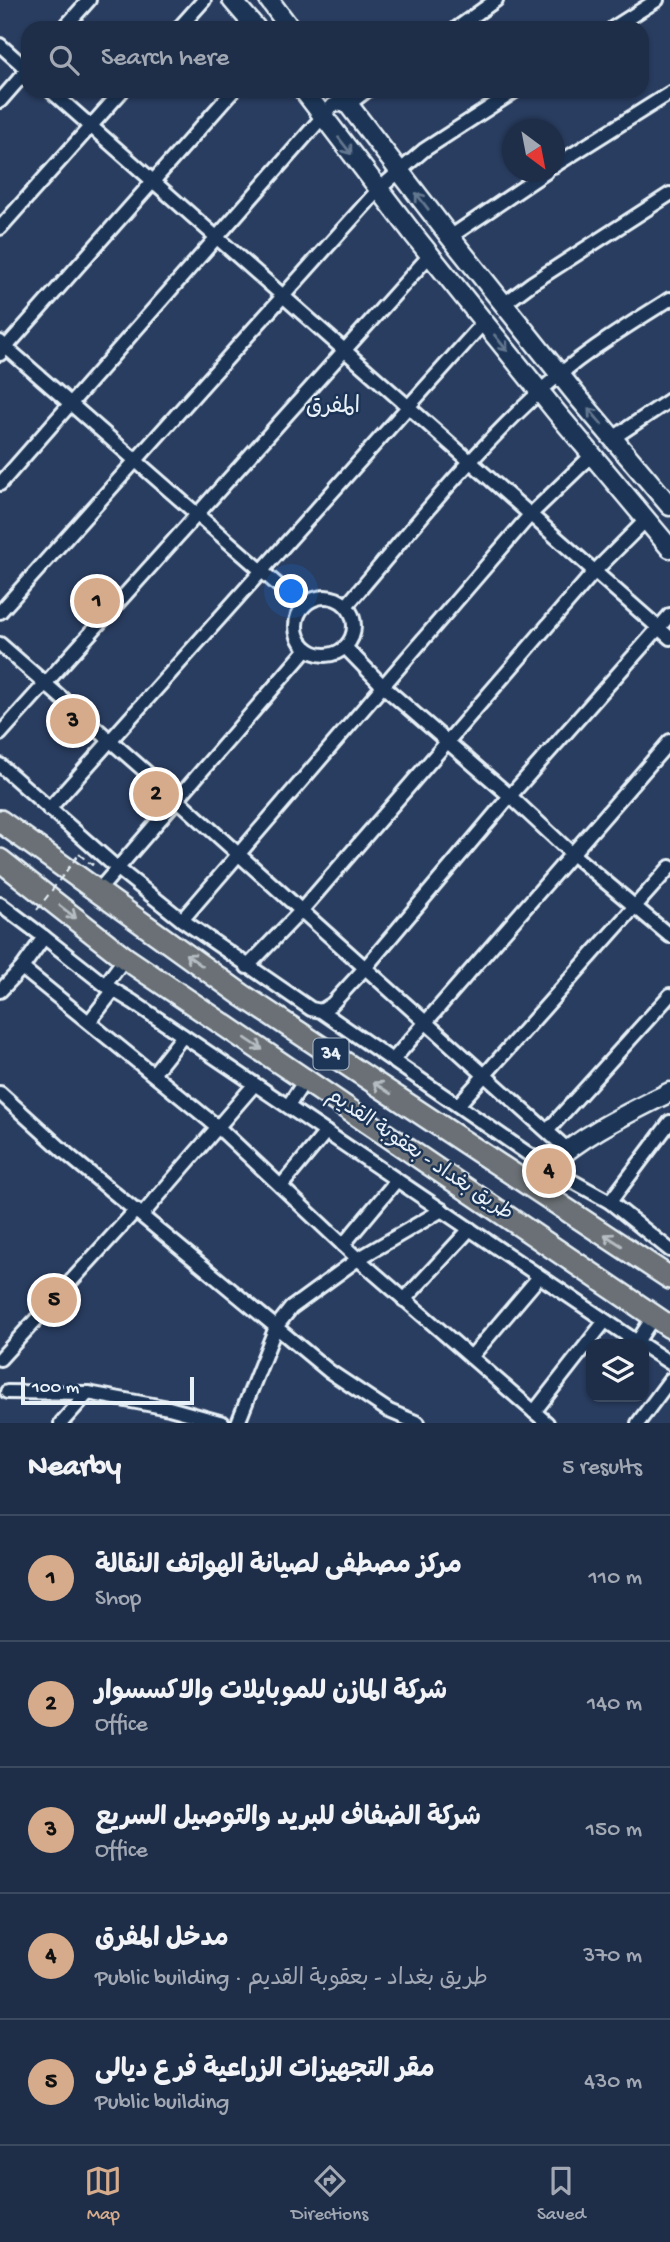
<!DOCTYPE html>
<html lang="en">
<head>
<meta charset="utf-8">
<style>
	:root { --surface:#1f2e48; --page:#2c3a52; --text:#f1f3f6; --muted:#a1a8b4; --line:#3c4a60; --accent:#d6ab8b }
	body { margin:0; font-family:"Gochi Hand","Playpen Sans Arabic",sans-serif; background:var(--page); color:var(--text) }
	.controls { position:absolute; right:21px; bottom:21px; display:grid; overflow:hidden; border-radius:14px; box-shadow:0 2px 5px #0004 }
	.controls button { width:63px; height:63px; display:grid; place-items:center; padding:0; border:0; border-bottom:2px solid var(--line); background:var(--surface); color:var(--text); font:35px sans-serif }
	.compass { position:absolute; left:502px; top:119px; width:63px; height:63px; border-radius:50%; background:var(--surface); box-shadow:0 2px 5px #0004; rotate:148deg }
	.scale { position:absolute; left:21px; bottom:18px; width:173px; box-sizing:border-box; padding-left:7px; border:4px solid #e8f1f8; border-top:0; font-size:19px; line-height:24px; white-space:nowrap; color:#e8f1f8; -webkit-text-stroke:5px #1d3557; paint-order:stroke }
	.you { position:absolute; left:292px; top:592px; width:24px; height:24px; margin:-18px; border:5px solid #fff; border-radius:50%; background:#1a73e8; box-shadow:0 0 0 10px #1a73e833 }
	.badge { display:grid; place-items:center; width:46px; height:46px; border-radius:50%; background:var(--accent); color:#111; font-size:23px; font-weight:700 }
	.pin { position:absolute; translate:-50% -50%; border:4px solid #fff; box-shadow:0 2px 7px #0006 }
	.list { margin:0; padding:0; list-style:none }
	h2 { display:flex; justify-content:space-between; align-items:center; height:91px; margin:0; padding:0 28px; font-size:30px }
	h2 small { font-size:23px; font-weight:400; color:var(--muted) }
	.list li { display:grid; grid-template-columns:46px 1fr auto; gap:21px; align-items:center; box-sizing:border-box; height:126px; padding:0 28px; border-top:2px solid var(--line) }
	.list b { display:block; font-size:26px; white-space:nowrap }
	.list p { margin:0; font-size:23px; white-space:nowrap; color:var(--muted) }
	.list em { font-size:23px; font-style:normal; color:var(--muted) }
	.icon { flex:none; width:38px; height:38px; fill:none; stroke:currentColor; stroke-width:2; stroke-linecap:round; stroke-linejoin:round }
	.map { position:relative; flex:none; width:670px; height:1423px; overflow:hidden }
	.search { position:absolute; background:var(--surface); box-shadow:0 2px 5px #0004; left:21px; right:21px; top:21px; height:77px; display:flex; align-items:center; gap:18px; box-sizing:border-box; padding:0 24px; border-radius:21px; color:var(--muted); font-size:26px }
	.sheet { height:721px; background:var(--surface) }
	nav { display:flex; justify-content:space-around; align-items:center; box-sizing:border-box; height:98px; border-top:2px solid var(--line); background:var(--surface); font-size:19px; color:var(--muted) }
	nav a { display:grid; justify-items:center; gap:4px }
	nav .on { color:var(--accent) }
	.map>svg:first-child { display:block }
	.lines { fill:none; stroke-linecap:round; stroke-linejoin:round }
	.street-casing { stroke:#e8f1f8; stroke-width:18 }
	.secondary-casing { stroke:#e8f1f8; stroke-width:23 }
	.highway-casing { stroke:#e8f1f8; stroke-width:26 }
	.path { stroke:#e8f1f8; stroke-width:2; stroke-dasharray:7 5; stroke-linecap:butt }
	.street { stroke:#1d3557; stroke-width:12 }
	.secondary { stroke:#1d3557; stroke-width:18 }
	.highway { stroke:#6a7074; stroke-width:21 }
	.path-bridge { stroke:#e8f1f8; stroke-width:2; stroke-dasharray:7 5; stroke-linecap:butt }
	.oneway { stroke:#64778f }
	.oneway2 { stroke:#b6bdc3 }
	.labels { text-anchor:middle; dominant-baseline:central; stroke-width:5; stroke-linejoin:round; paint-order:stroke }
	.shield { fill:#1d3557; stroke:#abb9c8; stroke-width:2 }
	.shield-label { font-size:19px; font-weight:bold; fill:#e8f1f8 }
	.street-label { font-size:21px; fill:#e8f1f8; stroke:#1d3557 }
	.neighbourhood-label { font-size:23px; fill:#e8f1f8; stroke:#1d3557 }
</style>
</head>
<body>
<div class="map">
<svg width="670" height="1423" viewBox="0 0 670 1423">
	<rect width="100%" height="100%" fill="#293d60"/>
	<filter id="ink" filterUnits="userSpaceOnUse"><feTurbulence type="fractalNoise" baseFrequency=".0143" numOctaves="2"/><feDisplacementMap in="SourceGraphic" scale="14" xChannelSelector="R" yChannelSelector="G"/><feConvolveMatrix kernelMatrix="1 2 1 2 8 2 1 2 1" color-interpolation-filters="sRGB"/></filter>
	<g filter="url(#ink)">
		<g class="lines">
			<defs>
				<g id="street">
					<polyline points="64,28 89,0"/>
					<polyline points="179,28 204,0"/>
					<polyline points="457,28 496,0"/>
					<polyline points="613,28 657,0"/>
					<polyline points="0,45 28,70"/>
					<polyline points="51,91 670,638"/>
					<polyline points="0,101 28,69"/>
					<polyline points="554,166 670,93"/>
					<polyline points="0,228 122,91"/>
					<polyline points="450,237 546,172"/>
					<polyline points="504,304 532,283 670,194"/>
					<polyline points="0,342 303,607"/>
					<polyline points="0,354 233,91"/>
					<polyline points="613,438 670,400"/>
					<polyline points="0,484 333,105 349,104 366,91"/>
					<circle cx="325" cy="626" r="29"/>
					<path d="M347,605C407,535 464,462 532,399C573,359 622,329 670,299"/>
					<polyline points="0,612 379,189 424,150 515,91"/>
					<polyline points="0,644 177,799 568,1150"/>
					<polyline points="345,647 384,687 510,796 571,853 670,936"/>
					<polyline points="0,734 430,255"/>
					<polyline points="0,765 117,868 182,920 311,1009 321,1011 547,1167 610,1202 670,1250"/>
					<polyline points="49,809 484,322"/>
					<polyline points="98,891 307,649"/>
					<polyline points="0,904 44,937"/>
					<polyline points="182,920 530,515 592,455"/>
					<polyline points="247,967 301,911 594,572 646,520"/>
					<polyline points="22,968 44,937 105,985 133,1002 640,1344"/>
					<polyline points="105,985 125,958"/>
					<polyline points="0,991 22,968 219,1128 358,1259 547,1423"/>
					<polyline points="321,1011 332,1004 365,968 510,796 670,615"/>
					<polyline points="89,1022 113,991"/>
					<polyline points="393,1060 670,741"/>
					<polyline points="153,1074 183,1036"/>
					<polyline points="0,1093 67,1154 329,1371 389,1411 418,1423"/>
					<polyline points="458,1105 670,867"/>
					<polyline points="288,1106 306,1079"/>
					<polyline points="548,1130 670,995"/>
					<polyline points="281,1186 326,1132"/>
					<polyline points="610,1202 670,1122"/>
					<polyline points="142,1215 254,1085"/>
					<polyline points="343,1245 397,1180"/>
					<polyline points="404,1300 470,1229"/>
					<polyline points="637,1342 654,1316"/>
					<polyline points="644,1346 670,1363"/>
					<polyline points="471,1357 539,1277"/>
					<polyline points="0,1359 136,1210"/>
					<polyline points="7,1392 88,1393 169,1408 223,1423"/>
					<polyline points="534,1412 605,1321"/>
					<polyline points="61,1423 88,1393"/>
					<polyline points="238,1423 276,1327 291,1308 358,1259 442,1210"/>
					<polyline points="638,1423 670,1380"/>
				</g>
				<g id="secondary">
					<polyline points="232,0 256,28"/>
					<polyline points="269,0 290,28"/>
					<polyline points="304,91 414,235 557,413 670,548"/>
					<polyline points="338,91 450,237 577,396 670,506"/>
					<path d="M534,1188C539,1181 543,1172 549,1166C583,1134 629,1113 670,1092"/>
				</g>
				<g id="highway">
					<polyline points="0,821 242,995 670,1278"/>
					<polyline points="0,860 125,958 670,1327"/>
				</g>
			</defs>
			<!-- street casing -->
			<use href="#street" class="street-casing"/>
			<!-- secondary casing -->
			<use href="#secondary" class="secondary-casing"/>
			<!-- highway casing -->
			<use href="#highway" class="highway-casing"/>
			<!-- path -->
			<polyline class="path" points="79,854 92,865 93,863"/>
			<!-- street -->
			<use href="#street" class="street"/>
			<!-- secondary -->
			<use href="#secondary" class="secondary"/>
			<!-- highway -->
			<use href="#highway" class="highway"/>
			<!-- path-bridge -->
			<polyline class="path-bridge" points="37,910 79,854"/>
		</g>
		<!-- one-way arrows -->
		<defs><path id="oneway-shaft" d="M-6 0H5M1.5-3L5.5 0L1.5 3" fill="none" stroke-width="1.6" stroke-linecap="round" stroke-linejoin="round" transform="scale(1.75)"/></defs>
		<g class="oneway">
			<use href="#oneway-shaft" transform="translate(345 146) rotate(52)"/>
			<use href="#oneway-shaft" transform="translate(422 201) rotate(-127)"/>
			<use href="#oneway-shaft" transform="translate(501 343) rotate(51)"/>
			<use href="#oneway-shaft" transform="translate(595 416) rotate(-130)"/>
		</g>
		<g class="oneway2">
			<use href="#oneway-shaft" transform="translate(68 912) rotate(38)"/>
			<use href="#oneway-shaft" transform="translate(194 960) rotate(-144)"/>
			<use href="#oneway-shaft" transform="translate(254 1044) rotate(34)"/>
			<use href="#oneway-shaft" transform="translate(382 1088) rotate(-147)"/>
			<use href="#oneway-shaft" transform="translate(613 1240) rotate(-147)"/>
		</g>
	</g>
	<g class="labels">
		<!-- shield labels -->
		<rect class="shield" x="313.5" y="1038.5" width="35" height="31" rx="5"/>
		<g class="shield-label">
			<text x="331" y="1054">34</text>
		</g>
		<!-- street labels -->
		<g class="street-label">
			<text transform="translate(419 1156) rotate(34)">طريق بغداد - بعقوبة القديم</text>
		</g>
		<!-- neighbourhood labels -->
		<g class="neighbourhood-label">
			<text x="333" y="407">المفرق</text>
		</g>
	</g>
</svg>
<div class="controls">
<button><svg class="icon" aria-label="layers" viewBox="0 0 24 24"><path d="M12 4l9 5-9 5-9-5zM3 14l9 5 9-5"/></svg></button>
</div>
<svg class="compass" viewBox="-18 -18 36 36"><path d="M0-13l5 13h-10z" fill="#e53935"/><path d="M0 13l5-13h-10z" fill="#a1a8b4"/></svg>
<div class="scale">100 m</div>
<div class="you"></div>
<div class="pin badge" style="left:97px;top:601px">1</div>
<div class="pin badge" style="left:156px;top:794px">2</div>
<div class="pin badge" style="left:73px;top:721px">3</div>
<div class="pin badge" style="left:549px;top:1171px">4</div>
<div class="pin badge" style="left:54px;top:1300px">5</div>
<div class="search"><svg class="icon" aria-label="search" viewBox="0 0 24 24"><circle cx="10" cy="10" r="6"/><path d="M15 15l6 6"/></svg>Search here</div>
</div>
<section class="sheet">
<h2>Nearby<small>5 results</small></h2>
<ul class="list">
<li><span class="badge">1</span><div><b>مركز مصطفى لصيانة الهواتف النقالة</b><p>Shop</p></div><em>110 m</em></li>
<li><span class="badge">2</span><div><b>شركة المازن للموبايلات والاكسسوار</b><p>Office</p></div><em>140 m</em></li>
<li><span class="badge">3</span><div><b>شركة الضفاف للبريد والتوصيل السريع</b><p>Office</p></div><em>150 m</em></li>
<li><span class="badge">4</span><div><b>مدخل المفرق</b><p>Public building · طريق بغداد - بعقوبة القديم</p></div><em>370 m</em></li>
<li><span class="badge">5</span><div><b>مقر التجهيزات الزراعية فرع ديالى</b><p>Public building</p></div><em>430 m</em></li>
</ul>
</section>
<nav>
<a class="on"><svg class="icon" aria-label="map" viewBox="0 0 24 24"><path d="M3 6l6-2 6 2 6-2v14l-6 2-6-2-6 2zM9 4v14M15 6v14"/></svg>Map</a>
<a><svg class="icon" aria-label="directions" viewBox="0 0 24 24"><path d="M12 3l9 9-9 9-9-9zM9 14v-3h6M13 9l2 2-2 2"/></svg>Directions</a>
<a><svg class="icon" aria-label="saved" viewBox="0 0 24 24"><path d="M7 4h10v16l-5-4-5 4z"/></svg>Saved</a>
</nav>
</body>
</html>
